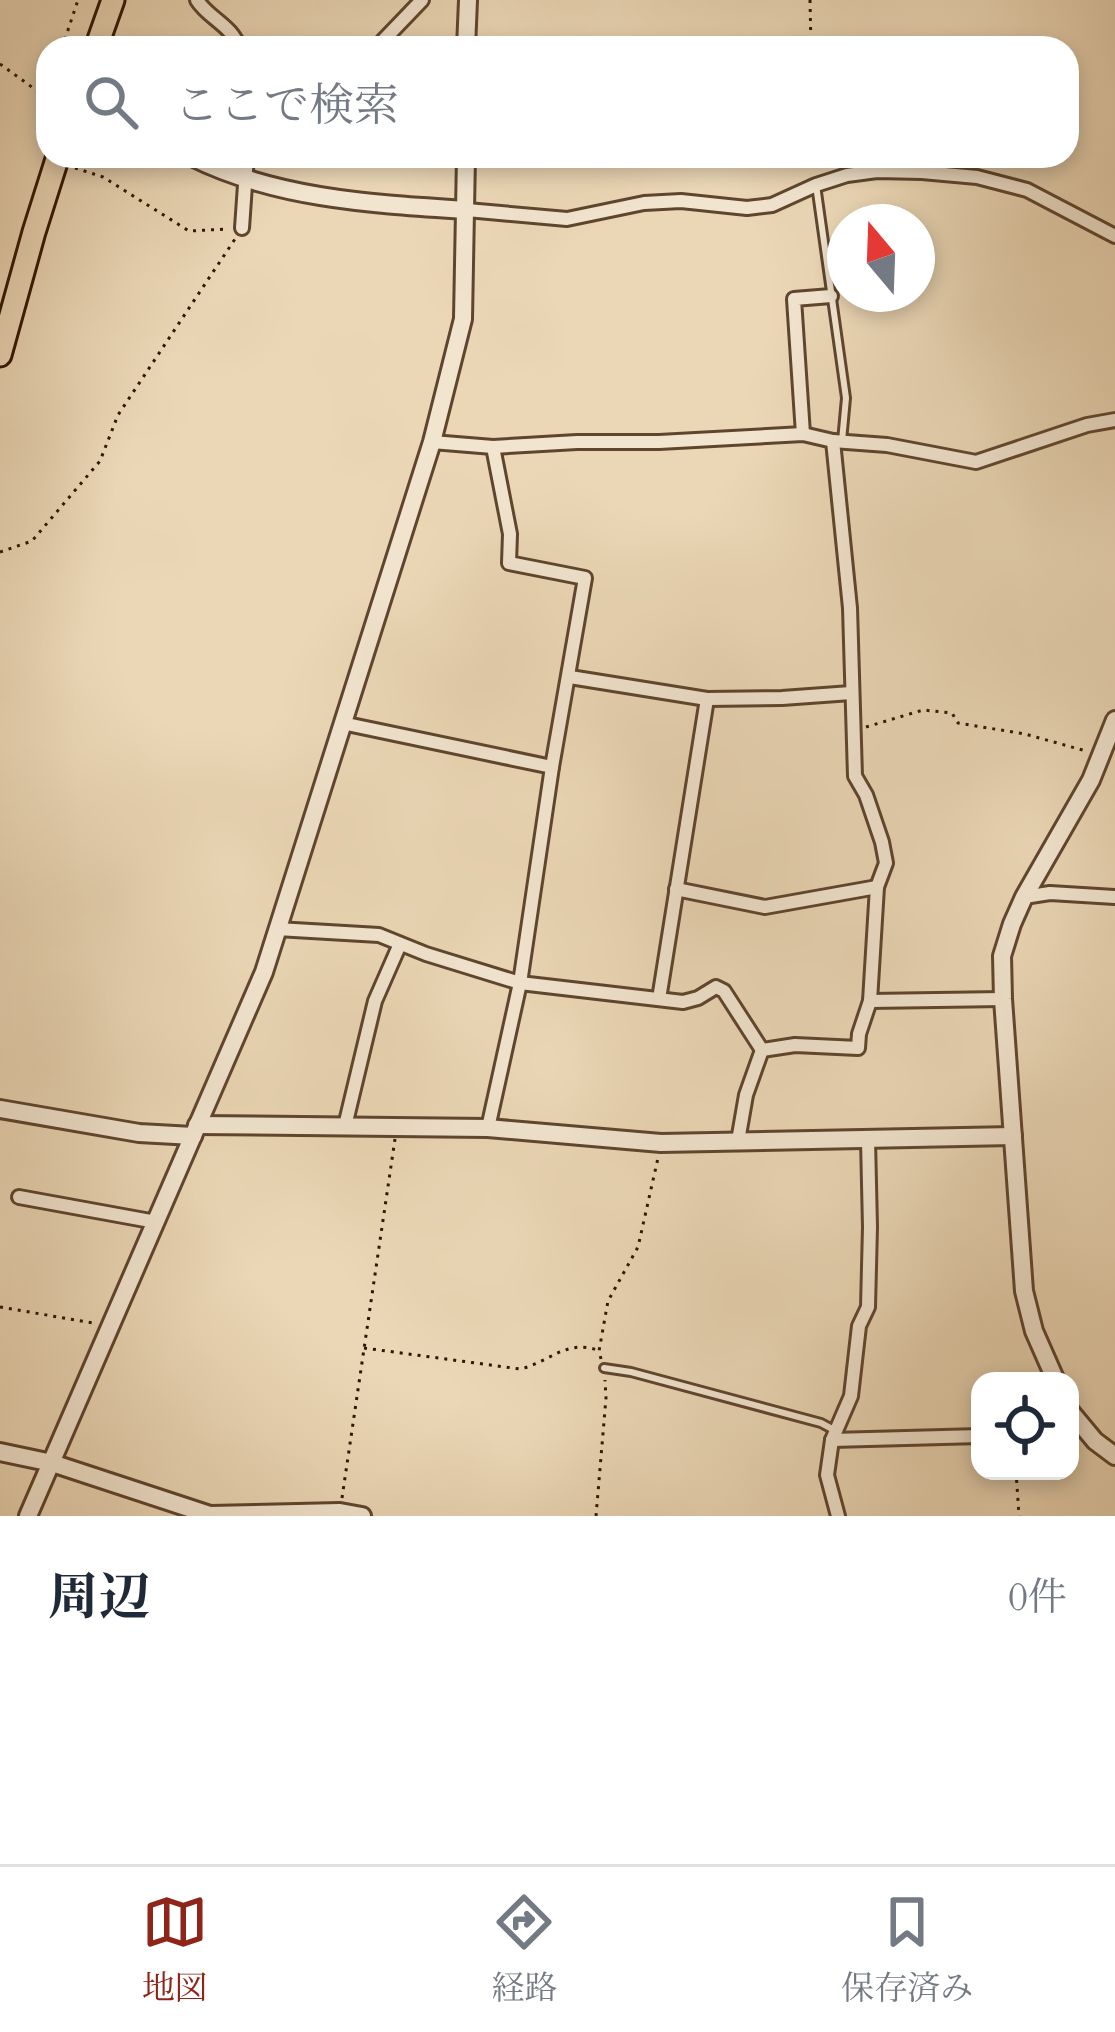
<!DOCTYPE html>
<html lang="ja">
<head>
<meta charset="utf-8">
<style>
	:root { --surface:#fff; --page:#f2f2f3; --text:#1f2937; --muted:#747a83; --line:#e0e1e3; --accent:#8f2418 }
	body { margin:0; font-family:Cardo,"Noto Serif JP",serif; background:var(--page); color:var(--text) }
	.controls { position:absolute; right:36px; bottom:36px; display:grid; overflow:hidden; border-radius:24px; box-shadow:0 6px 18px #0003 }
	.controls button { width:108px; height:108px; display:grid; place-items:center; padding:0; border:0; border-bottom:3px solid var(--line); background:var(--surface); color:var(--text); font:60px sans-serif }
	.compass { position:absolute; left:827px; top:204px; width:108px; height:108px; border-radius:50%; background:var(--surface); box-shadow:0 6px 18px #0003; rotate:341deg }
	.list { margin:0; padding:0; list-style:none }
	h2 { display:flex; justify-content:space-between; align-items:center; height:156px; margin:0; padding:0 48px; font-size:51px }
	h2 small { font-size:39px; font-weight:400; color:var(--muted) }
	.icon { flex:none; width:66px; height:66px; fill:none; stroke:currentColor; stroke-width:2; stroke-linecap:round; stroke-linejoin:round }
	.map { position:relative; flex:none; width:1115px; height:1516px; overflow:hidden }
	.search { position:absolute; background:var(--surface); box-shadow:0 6px 18px #0003; left:36px; right:36px; top:36px; height:132px; display:flex; align-items:center; gap:30px; box-sizing:border-box; padding:0 42px; border-radius:36px; color:var(--muted); font-size:45px }
	.sheet { height:348px; background:var(--surface) }
	nav { display:flex; justify-content:space-around; align-items:center; box-sizing:border-box; height:168px; border-top:3px solid var(--line); background:var(--surface); font-size:33px; color:var(--muted) }
	nav a { display:grid; justify-items:center; gap:6px }
	nav .on { color:var(--accent) }
	.map>svg:first-child { display:block }
	.lines { fill:none; stroke-linecap:round; stroke-linejoin:round }
	.service-casing { stroke:#5f452e; stroke-width:12 }
	.minor-casing { stroke:#5f452e; stroke-width:18 }
	.tertiary-casing { stroke:#5f452e; stroke-width:22 }
	.primary-casing { stroke:#301400; stroke-width:27 }
	.path { stroke:#301400; stroke-width:3; stroke-dasharray:3 6; stroke-linecap:butt }
	.service { stroke:#f2e5d0; stroke-width:6 }
	.minor { stroke:#f2e5d0; stroke-width:12 }
	.tertiary { stroke:#f2e5d0; stroke-width:16 }
	.primary { stroke:#ebd7b6; stroke-width:21 }
</style>
</head>
<body>
<div class="map">
<svg width="1115" height="1516" viewBox="0 0 1115 1516">
	<rect width="100%" height="100%" fill="#ebd7b6"/>
	<filter id="stains"><feTurbulence type="fractalNoise" baseFrequency=".00167" numOctaves="4"/><feColorMatrix values="0 0 0 0 .2 0 0 0 0 .09 0 0 0 0 .02 0 0 0 .5 -.17"/></filter>
	<radialGradient id="worn" r=".72"><stop offset=".6" stop-color="#630" stop-opacity="0"/><stop offset="1" stop-color="#630" stop-opacity=".3"/></radialGradient>
	<g class="lines">
		<defs>
			<g id="service">
				<polyline points="816,185 846,398 842,441"/>
				<polyline points="604,1368 631,1372 821,1423 836,1431"/>
			</g>
			<g id="minor">
				<path d="M197,0C208,18 233,26 239,48"/>
				<polyline points="376,48 422,0"/>
				<polyline points="467,210 567,219 644,203 681,201 747,208 772,205 816,185 847,175 877,171 922,172 977,177 1027,190 1115,236"/>
				<polyline points="242,228 247,156"/>
				<polyline points="803,434 794,299 831,296"/>
				<polyline points="432,442 493,447 577,442 659,442 803,434 833,441 887,445 976,462 1087,425 1115,420"/>
				<polyline points="570,677 707,699 782,698 851,693"/>
				<polyline points="342,723 552,767"/>
				<polyline points="676,889 765,907 877,887"/>
				<polyline points="1024,897 1050,893 1115,897"/>
				<polyline points="277,929 379,935 426,954 520,983 683,1002 698,998 716,987 724,991 762,1050"/>
				<polyline points="659,999 707,699"/>
				<polyline points="870,1001 1003,999"/>
				<polyline points="762,1050 795,1045 858,1048 859,1034 870,1001 877,887 886,863 882,842 866,795 855,776 850,608 833,441"/>
				<polyline points="345,1126 375,1001 400,944"/>
				<polyline points="488,1128 520,983 552,767 585,578 509,563 510,534 493,447"/>
				<polyline points="738,1141 746,1095 762,1050"/>
				<polyline points="19,1197 156,1222"/>
				<polyline points="832,1440 980,1436"/>
				<polyline points="838,1516 827,1475 832,1440 851,1396 859,1326 868,1307 870,1227 868,1140"/>
			</g>
			<g id="tertiary">
				<polyline points="466,48 468,0"/>
				<path d="M190,156C275,199 373,204 467,210"/>
				<polyline points="0,1109 139,1133 193,1136"/>
				<polyline points="197,1125 488,1128 661,1143 1013,1136"/>
				<polyline points="1056,1381 1034,1331 1024,1291 1003,999 1002,956 1012,924 1024,897 1091,780 1115,720"/>
				<polyline points="1070,1411 1095,1441 1115,1456"/>
				<polyline points="0,1452 52,1463 210,1515 340,1512 362,1516"/>
				<polyline points="28,1516 264,972 432,442 463,319 466,156"/>
			</g>
			<g id="primary">
				<polyline points="96,48 113,0"/>
				<polyline points="0,355 34,232 58,156"/>
			</g>
		</defs>
		<!-- service casing -->
		<use href="#service" class="service-casing"/>
		<!-- minor casing -->
		<use href="#minor" class="minor-casing"/>
		<!-- tertiary casing -->
		<use href="#tertiary" class="tertiary-casing"/>
		<!-- primary casing -->
		<use href="#primary" class="primary-casing"/>
		<!-- path -->
		<g class="path">
			<polyline points="810,0 811,48"/>
			<polyline points="62,48 78,0"/>
			<polyline points="0,64 47,98"/>
			<polyline points="41,147 48,93"/>
			<polyline points="815,156 815,171"/>
			<polyline points="75,168 103,177 189,231 228,229"/>
			<polyline points="0,552 32,541 100,461 118,415 235,239"/>
			<polyline points="866,727 923,710 952,713 958,723 1025,734 1086,751"/>
			<polyline points="0,1307 93,1323"/>
			<path d="M364,1348L520,1369C548,1363 566,1339 597,1350"/>
			<polyline points="601,1359 599,1351 608,1301 638,1247 658,1158"/>
			<polyline points="1016,1471 1019,1516"/>
			<polyline points="342,1498 395,1139"/>
			<polyline points="596,1516 606,1398 605,1380"/>
		</g>
		<!-- service -->
		<use href="#service" class="service"/>
		<!-- minor -->
		<use href="#minor" class="minor"/>
		<!-- tertiary -->
		<use href="#tertiary" class="tertiary"/>
		<!-- primary -->
		<use href="#primary" class="primary"/>
	</g>
	<rect width="100%" height="100%" filter="url(#stains)"/>
	<rect width="100%" height="100%" fill="url(#worn)"/>
</svg>
<div class="controls">
<button><svg class="icon" aria-label="locate" viewBox="0 0 24 24"><circle cx="12" cy="12" r="6"/><path d="M12 2v4M12 18v4M2 12h4M18 12h4"/></svg></button>
</div>
<svg class="compass" viewBox="-18 -18 36 36"><path d="M0-13l5 13h-10z" fill="#e53935"/><path d="M0 13l5-13h-10z" fill="#747a83"/></svg>
<div class="search"><svg class="icon" aria-label="search" viewBox="0 0 24 24"><circle cx="10" cy="10" r="6"/><path d="M15 15l6 6"/></svg>ここで検索</div>
</div>
<section class="sheet">
<h2>周辺<small>0件</small></h2>
<ul class="list">
</ul>
</section>
<nav>
<a class="on"><svg class="icon" aria-label="map" viewBox="0 0 24 24"><path d="M3 6l6-2 6 2 6-2v14l-6 2-6-2-6 2zM9 4v14M15 6v14"/></svg>地図</a>
<a><svg class="icon" aria-label="directions" viewBox="0 0 24 24"><path d="M12 3l9 9-9 9-9-9zM9 14v-3h6M13 9l2 2-2 2"/></svg>経路</a>
<a><svg class="icon" aria-label="saved" viewBox="0 0 24 24"><path d="M7 4h10v16l-5-4-5 4z"/></svg>保存済み</a>
</nav>
</body>
</html>
